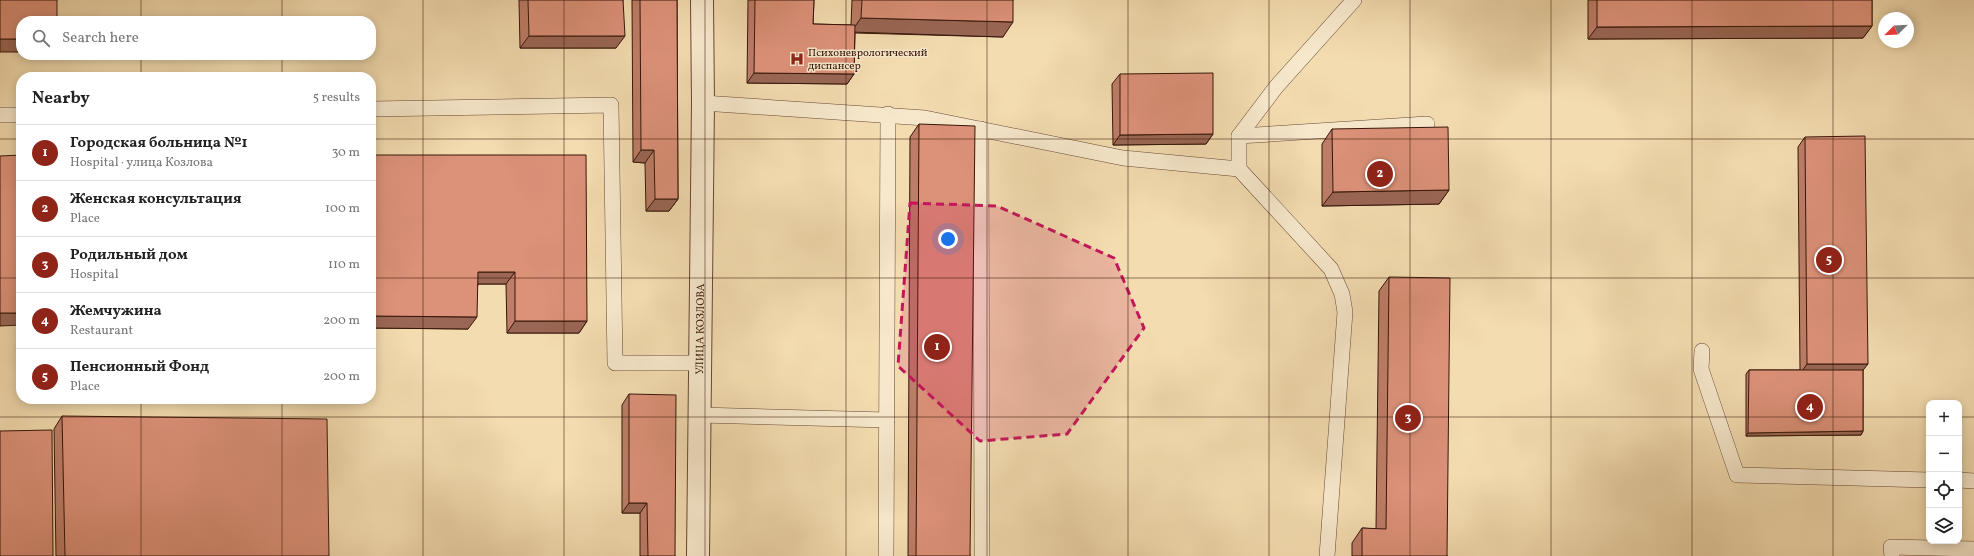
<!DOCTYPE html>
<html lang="en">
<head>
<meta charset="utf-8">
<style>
	:root { --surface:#fff; --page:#f2f2f2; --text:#222; --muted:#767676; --line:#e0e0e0; --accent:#8f2418 }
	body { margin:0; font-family:Vollkorn,serif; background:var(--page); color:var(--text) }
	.controls { position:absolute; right:12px; bottom:12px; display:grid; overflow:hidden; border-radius:8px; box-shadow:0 2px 10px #0003 }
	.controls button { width:36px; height:36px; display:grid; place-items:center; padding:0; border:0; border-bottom:1px solid var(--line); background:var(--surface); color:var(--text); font:20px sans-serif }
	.compass { position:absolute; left:1878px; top:12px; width:36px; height:36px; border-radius:50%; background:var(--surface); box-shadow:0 2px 10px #0003; rotate:246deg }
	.you { position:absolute; left:948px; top:239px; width:14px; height:14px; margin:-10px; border:3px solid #fff; border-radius:50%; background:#1a73e8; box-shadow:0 0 0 6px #1a73e833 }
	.badge { display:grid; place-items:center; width:26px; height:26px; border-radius:50%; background:var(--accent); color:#fff; font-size:13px; font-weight:700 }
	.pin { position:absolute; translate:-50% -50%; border:2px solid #fff; box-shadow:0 1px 4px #0006 }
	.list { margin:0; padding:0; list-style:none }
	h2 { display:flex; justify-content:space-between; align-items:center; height:52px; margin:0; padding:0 16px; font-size:17px }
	h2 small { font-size:13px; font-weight:400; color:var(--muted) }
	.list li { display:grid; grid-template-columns:26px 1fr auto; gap:12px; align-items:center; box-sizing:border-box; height:56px; padding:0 16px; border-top:1px solid var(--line) }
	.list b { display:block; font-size:15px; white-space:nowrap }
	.list p { margin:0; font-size:13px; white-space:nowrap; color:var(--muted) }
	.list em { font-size:13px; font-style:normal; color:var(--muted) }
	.icon { flex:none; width:22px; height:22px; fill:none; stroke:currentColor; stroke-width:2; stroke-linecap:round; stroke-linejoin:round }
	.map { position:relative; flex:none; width:1974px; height:556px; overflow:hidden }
	.search { position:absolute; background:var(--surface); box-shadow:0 2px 10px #0003; left:16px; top:16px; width:360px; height:44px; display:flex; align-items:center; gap:10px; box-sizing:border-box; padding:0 14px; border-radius:16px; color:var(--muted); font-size:15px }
	.panel { position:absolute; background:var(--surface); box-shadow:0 2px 10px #0003; left:16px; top:72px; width:360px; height:332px; border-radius:16px }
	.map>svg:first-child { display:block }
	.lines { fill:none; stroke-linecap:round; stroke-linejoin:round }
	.lane-casing { stroke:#664833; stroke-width:16 }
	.street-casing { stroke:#664833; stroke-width:24 }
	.lane { stroke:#f7e8cc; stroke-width:15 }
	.street { stroke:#f7e8cc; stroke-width:22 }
	.wall { fill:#bd7d68; stroke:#371609 }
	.shaded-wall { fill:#9a6655; stroke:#371609 }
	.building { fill:#dc9179; stroke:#371609 }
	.marked { fill:#c2185b; fill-opacity:0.2; stroke:#c2185b; stroke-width:3; stroke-dasharray:8 5; stroke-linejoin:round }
	.grid { fill:none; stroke:#371609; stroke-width:1; stroke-opacity:0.55 }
	.labels { text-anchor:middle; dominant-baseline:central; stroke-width:3; stroke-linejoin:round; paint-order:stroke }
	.poi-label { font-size:11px; fill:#371609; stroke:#f7e8cc; text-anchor:start }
	.street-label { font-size:11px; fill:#371609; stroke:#f7e8cc }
</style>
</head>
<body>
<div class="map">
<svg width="1974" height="556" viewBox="0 0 1974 556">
	<rect width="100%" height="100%" fill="#f3dcb0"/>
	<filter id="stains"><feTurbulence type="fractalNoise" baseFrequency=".005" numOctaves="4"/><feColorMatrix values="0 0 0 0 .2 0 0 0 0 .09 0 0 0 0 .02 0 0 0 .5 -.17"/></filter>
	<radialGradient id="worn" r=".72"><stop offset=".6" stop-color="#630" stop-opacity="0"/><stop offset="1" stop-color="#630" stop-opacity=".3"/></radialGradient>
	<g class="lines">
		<defs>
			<g id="lane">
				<polyline points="703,103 925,118 1123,158 1239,169 1239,136 1276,87 1354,0"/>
				<polyline points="371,109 611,105 615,363 700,363"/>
				<polyline points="0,115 21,115"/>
				<polyline points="981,129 982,556"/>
				<polyline points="1239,136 1427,124"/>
				<polyline points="1239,169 1331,269 1342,294 1345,312 1327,556"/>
				<polyline points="1702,351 1701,369 1737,475 1929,480"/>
				<polyline points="700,415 887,420"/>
				<polyline points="1959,480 1974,481"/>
				<polyline points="886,556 888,114"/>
				<polyline points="1892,556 1891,547 1974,549"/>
			</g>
			<g id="street">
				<path id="s1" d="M698,556L703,103L702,0"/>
			</g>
		</defs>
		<!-- lane casing -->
		<use href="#lane" class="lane-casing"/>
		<!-- street casing -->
		<use href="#street" class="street-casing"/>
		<!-- lane -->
		<use href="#lane" class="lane"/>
		<!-- street -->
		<use href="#street" class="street"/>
	</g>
	<!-- wall -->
	<g class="wall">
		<polygon points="519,0 623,0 616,48 520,48"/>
		<polygon points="632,0 677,0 678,199 669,211 646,211 645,163 633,162"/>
		<polygon points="748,0 814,0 813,24 851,25 852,0 1013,0 1003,37 855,33 854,74 847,84 747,83"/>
		<polygon points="1588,0 1872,0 1872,26 1863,38 1588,39"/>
		<polygon points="1120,74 1213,134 1206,144 1113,145 1112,84"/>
		<polygon points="919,124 970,556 908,556 910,137"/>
		<polygon points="1332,129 1449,190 1439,204 1322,206 1322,144"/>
		<polygon points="1805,137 1863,370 1863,431 1861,435 1746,436 1746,374 1749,370 1800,370 1798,147"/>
		<polygon points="371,155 587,321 579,333 507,333 506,284 478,284 468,329 371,328"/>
		<polygon points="1389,277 1447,556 1352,556 1352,543 1362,528 1376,529 1379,291"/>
		<polygon points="629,394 675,556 640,556 640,513 622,513 622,405"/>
		<polygon points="62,416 329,556 56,556 54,429"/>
	</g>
	<!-- shaded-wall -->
	<g class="shaded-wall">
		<polygon points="861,18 1013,22 1003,37 851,32"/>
		<polygon points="1872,26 1863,38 1588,39 1597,27"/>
		<polygon points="529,36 625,36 616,48 520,48"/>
		<rect x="0" y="39" width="21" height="13"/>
		<polygon points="754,73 854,74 847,84 747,83"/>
		<polygon points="1213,134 1206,144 1113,145 1120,135"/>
		<polygon points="641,150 654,150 645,163 633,162"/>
		<polygon points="1449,190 1439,204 1322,206 1333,192"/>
		<polygon points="655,199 678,199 669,211 646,211"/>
		<polygon points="478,272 515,272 506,284 469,284"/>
		<polygon points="0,313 21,313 21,325 0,326"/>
		<polygon points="371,316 477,317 468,329 371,328"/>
		<polygon points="515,321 587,321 579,333 507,333"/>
		<polygon points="1807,364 1868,364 1860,374 1800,374"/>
		<polygon points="1863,431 1861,435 1746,436 1748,433"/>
		<polygon points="629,503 647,503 640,513 622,513"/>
	</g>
	<!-- building -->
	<g class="building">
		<polygon points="0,0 57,0 57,21 21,21 21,39 0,39"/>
		<polygon points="528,0 623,0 625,36 529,36"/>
		<polygon points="640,0 677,0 678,199 655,199 654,150 641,150"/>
		<polygon points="755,0 814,0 813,24 855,25 854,74 754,73"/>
		<polygon points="862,0 1013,0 1013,22 861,18"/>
		<polygon points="1597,0 1872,0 1872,26 1597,27"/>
		<polygon points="1213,73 1213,134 1120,135 1120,74"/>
		<polygon points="919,124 975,126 970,556 916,556"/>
		<polygon points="1448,127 1449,190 1333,192 1332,129"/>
		<polygon points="1865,136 1868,364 1807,364 1805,137"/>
		<polygon points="21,155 21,313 0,313 0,156"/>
		<polygon points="371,155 586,155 587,321 515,321 515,272 478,272 477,317 371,316"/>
		<polygon points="1389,277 1450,278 1447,556 1362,556 1362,528 1386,529"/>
		<polygon points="1749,370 1863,370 1863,431 1748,433"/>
		<polygon points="629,394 676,395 675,556 648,556 647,503 629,503"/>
		<polygon points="62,416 327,419 329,556 65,556"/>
		<polygon points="52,430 53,556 0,556 0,431"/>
	</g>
	<!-- marked area -->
	<path class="marked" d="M910,203L997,206L1114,258L1144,328L1067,434L980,441L898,366Z"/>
	<!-- grid -->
	<path class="grid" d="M141,0V21M282,0V21M423,0V556M564,0V556M705,0V556M846,0V556M987,0V556M1128,0V556M1269,0V556M1410,0V556M1551,0V556M1692,0V556M1833,0V556M141,55V77M282,55V77M0,139H21M371,139H1974M0,278H21M371,278H1974M141,399V556M282,399V556M0,417H1929M1959,417H1974"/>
	<!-- icons -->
	<defs>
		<symbol id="hospital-bare" viewBox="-9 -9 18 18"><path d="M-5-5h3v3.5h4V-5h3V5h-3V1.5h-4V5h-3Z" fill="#8f2418" stroke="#f7e8cc" stroke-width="2.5" paint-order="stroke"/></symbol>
	</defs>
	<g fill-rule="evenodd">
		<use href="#hospital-bare" x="787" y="49" width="20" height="20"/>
	</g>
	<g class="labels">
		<!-- poi labels -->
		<g class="poi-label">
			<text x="808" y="53">Психоневрологический<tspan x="808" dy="13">диспансер</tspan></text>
		</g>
		<!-- street labels -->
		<g class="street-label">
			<text stroke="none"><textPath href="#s1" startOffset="227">УЛИЦА КОЗЛОВА</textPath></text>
		</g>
	</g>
	<rect width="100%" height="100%" filter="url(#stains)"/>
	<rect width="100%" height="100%" fill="url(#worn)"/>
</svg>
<div class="controls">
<button>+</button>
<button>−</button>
<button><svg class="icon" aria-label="locate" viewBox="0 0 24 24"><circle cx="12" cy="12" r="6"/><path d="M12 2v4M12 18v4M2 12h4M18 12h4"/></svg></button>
<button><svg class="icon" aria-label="layers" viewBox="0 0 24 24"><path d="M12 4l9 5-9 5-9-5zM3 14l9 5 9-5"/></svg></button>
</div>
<svg class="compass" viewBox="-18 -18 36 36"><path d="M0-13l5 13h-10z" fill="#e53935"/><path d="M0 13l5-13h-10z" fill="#767676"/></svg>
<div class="you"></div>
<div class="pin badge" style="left:937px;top:347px">1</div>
<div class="pin badge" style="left:1380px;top:174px">2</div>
<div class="pin badge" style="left:1408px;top:418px">3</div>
<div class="pin badge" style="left:1810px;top:407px">4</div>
<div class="pin badge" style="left:1829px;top:260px">5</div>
<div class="search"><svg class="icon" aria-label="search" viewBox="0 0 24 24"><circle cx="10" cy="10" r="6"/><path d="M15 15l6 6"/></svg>Search here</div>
<section class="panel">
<h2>Nearby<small>5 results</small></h2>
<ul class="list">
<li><span class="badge">1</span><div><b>Городская больница №1</b><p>Hospital · улица Козлова</p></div><em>30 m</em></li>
<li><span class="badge">2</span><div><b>Женская консультация</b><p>Place</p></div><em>100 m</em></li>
<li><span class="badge">3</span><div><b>Родильный дом</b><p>Hospital</p></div><em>110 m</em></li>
<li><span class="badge">4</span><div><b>Жемчужина</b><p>Restaurant</p></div><em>200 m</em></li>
<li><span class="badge">5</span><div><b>Пенсионный Фонд</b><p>Place</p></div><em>200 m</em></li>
</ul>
</section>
</div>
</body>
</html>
